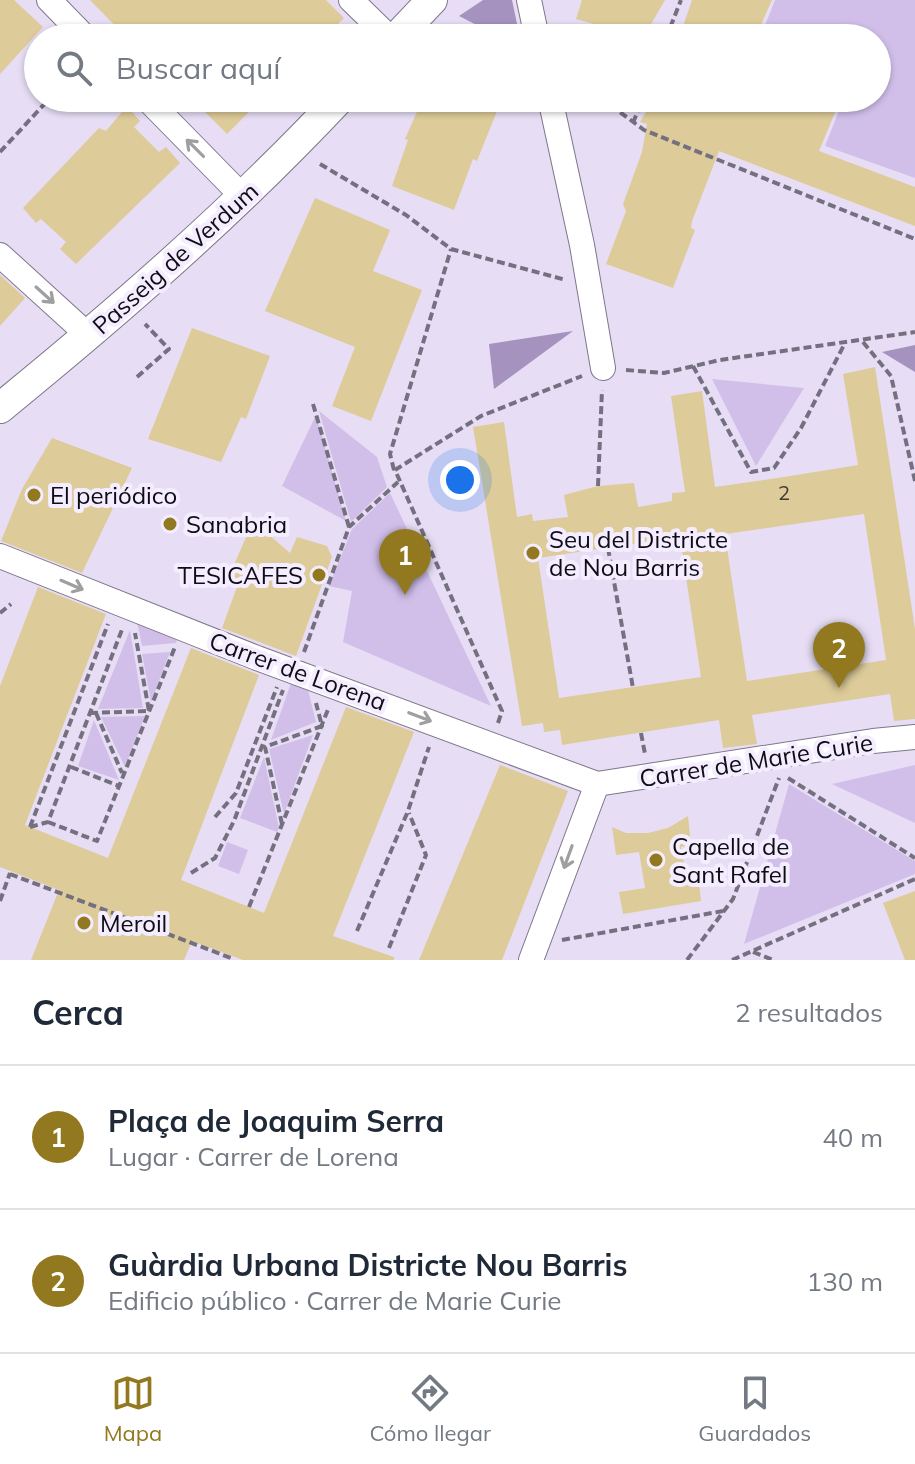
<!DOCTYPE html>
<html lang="es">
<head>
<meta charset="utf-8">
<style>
	:root { --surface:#fff; --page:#f2f2f3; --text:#1f2937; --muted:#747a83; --line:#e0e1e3; --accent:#92781e }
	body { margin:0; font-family:Mulish,sans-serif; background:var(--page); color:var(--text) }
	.you { position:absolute; left:460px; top:480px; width:28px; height:28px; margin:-20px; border:6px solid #fff; border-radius:50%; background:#1a73e8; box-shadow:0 0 0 12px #1a73e833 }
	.badge { display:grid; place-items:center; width:52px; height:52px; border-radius:50%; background:var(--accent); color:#fff; font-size:26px; font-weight:700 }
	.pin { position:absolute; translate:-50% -66px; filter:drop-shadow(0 2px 4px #0008) }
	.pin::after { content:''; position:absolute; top:42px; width:28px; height:24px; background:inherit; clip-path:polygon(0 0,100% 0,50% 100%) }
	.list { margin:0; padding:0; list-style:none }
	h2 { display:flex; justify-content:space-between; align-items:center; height:104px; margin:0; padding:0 32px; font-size:34px }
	h2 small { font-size:26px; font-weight:400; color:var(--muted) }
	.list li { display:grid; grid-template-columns:52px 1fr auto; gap:24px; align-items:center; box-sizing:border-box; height:144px; padding:0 32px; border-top:2px solid var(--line) }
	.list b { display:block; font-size:30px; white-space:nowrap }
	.list p { margin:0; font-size:26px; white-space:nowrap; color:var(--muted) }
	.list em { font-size:26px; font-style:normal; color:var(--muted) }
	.icon { flex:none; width:44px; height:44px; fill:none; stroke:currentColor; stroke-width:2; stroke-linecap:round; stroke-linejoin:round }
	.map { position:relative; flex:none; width:915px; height:960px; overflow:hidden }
	.search { position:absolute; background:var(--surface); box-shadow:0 2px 6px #0004; left:24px; right:24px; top:24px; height:88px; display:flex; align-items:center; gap:20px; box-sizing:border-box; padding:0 28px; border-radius:44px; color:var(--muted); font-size:30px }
	.sheet { height:392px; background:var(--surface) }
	nav { display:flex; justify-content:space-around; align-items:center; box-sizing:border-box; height:112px; border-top:2px solid var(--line); background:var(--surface); font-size:22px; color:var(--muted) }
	nav a { display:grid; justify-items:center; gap:4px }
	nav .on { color:var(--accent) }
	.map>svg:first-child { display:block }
	.green { fill:#d1bfea }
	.water { fill:#a592bf }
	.building { fill:#ddcb99; fill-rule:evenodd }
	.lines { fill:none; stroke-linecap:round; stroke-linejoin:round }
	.minor-casing { stroke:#7e768a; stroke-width:26 }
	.major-casing { stroke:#7e768a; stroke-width:32 }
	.path { stroke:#75707f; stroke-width:4; stroke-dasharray:8 4; stroke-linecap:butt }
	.minor { stroke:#fff; stroke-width:24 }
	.major { stroke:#fff; stroke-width:30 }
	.oneway { stroke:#9f9ea1 }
	.poi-dot { fill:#92781e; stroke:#f4edff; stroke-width:3 }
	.labels { text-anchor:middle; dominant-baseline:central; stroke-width:8; stroke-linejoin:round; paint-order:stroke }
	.number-label { font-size:20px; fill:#423c35 }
	.street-label { font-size:24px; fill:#0f0c14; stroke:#f4edff }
	.poi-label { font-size:24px; fill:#0f0c14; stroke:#f4edff; text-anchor:start }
</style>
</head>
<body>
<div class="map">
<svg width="915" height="960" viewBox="0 0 915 960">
	<rect width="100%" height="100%" fill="#e7def5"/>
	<!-- green -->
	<g class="green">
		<polygon points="775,0 915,0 915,178 825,146 844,98 877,98 877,38 760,38"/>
		<polygon points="712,379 804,388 756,466"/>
		<polygon points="319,411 377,457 387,487 351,522"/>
		<polygon points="316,415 346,521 282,486"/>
		<polygon points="390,493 491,706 343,642 352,591 329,586 352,529"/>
		<polygon points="137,622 178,637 176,643 142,646"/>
		<polygon points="130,630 143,708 98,709"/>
		<polygon points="170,652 151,702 142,654"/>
		<polygon points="291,683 308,690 316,722 271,740"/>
		<polygon points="145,716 125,767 101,717"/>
		<polygon points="94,720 119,780 78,766"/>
		<polygon points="313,735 284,814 269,749"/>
		<polygon points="264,757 279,828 277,832 240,818"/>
		<polygon points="915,765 915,823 832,784"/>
		<polygon points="789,784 915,861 915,874 744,944"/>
		<polygon points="227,842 248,850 239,874 218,866"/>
	</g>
	<!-- water -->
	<g class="water">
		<polygon points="483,0 512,0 520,38 502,38 459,16"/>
		<polygon points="573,331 494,389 489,344"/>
		<polygon points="915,345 915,372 882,352"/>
	</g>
	<!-- building -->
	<g class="building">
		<polygon points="0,0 14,0 43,27 0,74"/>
		<polygon points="90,0 326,0 344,18 324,38 127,38"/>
		<polygon points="582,0 665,0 643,38 576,19"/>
		<polygon points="692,0 772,0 755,38 679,38"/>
		<polygon points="191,98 263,98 227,134"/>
		<polygon points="423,98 469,98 499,106 477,161 473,159 454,210 392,186 408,140 405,139"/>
		<polygon points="654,98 841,98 819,151 915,187 915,226 719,151 692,221 691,228 695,230 673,288 606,264 626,211 623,204 642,152 647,124 640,122"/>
		<polygon points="127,106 140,121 134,127 159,152 166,147 180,163 76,264 60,249 66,242 41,219 36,223 23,208 99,128 106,131"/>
		<polygon points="315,198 390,230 373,271 422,290 371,421 332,406 355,347 265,311"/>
		<polygon points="0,275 25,298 0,326"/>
		<polygon points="192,328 270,356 246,419 241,417 221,462 148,439"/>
		<path d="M875,367L915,629V719L894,721L890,694L752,715L757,744L723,748L719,720L562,745L560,730L544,732L543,723L522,726L473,427L504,422L517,517L532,514L533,521L568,517L564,495L598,486L634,483L638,507L672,501V493L685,492L671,396L702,391L715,487L784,477L858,465L843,374ZM864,514L886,660L747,681L725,534ZM680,537L701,677L559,698L538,558Z"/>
		<polygon points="52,438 132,468 82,573 1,541 22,489"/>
		<polygon points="253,521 290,553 297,537 327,546 332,557 296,656 222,628 238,584 230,574"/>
		<polygon points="38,587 106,614 25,825 108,858 191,648 259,675 181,880 264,913 346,707 414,732 333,936 394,957 394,960 243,960 192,941 184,960 31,960 59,890 0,867 0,686"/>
		<polygon points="500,765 568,791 502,960 419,960"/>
		<polygon points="688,816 691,845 681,847 688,885 699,883 701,901 623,914 619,892 645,888 639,852 616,855 612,827 626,833 648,833 668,828"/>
		<polygon points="915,891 915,960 905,960 883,903"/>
	</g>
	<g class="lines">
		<defs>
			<g id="minor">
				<polyline points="49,0 86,38"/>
				<polyline points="351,0 390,38"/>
				<polyline points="529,0 537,38"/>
				<polyline points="146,98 244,198"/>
				<polyline points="550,98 582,245 603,368"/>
				<polyline points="0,255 89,336"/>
				<polyline points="0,556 257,658 597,784"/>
				<polyline points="597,784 873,741 915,737"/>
				<polyline points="531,960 597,784"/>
			</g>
			<g id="major">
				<polyline points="396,38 432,0"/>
				<path d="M0,408C119,311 235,210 340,98"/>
			</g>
		</defs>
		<!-- minor casing -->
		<use href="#minor" class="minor-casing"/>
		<!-- major casing -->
		<use href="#major" class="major-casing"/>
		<!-- path -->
		<g class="path">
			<polyline points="666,38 681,0"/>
			<polyline points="601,98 644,130 915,239"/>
			<polyline points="633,123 643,98"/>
			<polyline points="0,152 50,98"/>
			<polyline points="320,164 406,215 451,249 566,280"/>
			<polyline points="863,342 891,376 915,481"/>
			<polyline points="693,366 751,472 774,468 801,428 844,345"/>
			<polyline points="626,370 664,373 720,360 915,332"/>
			<polyline points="137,377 169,349 145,324"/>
			<polyline points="313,404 349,527"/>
			<polyline points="394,470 390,454 451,249"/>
			<polyline points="598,486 602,390"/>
			<polyline points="608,548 633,688"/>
			<polyline points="0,613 11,604"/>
			<polyline points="304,652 349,527 398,482"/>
			<polyline points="90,713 149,711 135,633"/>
			<polyline points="96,713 122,773"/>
			<polyline points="498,723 502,711 395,470 481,416 582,376"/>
			<polyline points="641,733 645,754"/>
			<polyline points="71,767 119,786"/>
			<polyline points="788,778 915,858"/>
			<polyline points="215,817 236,793 277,687"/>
			<polyline points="48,822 97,841 175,647"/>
			<polyline points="282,824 265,747 322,726 316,703"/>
			<polyline points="30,827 48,822 123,627"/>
			<polyline points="30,827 108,624"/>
			<polyline points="191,873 215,858 234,821 283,690"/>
			<polyline points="10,874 231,958"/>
			<polyline points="0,901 10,873"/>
			<polyline points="249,907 329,707"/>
			<polyline points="357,931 408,811 429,747"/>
			<polyline points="562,940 723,911"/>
			<polyline points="389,948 426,855 409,813"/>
			<polyline points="753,952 773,960"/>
			<polyline points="687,960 733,899 779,778"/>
			<polyline points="732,960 915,879"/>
		</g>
		<!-- minor -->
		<use href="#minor" class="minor"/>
		<!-- major -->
		<use href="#major" class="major"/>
	</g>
	<!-- one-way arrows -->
	<defs><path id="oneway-shaft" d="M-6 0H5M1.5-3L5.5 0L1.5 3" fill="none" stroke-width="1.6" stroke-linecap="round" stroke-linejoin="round" transform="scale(2)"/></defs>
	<g class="oneway">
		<use href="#oneway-shaft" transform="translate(195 148) rotate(-135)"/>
		<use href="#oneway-shaft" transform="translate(45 295) rotate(42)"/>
		<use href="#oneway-shaft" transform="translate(72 585) rotate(23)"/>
		<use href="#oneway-shaft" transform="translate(420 717) rotate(21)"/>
		<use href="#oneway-shaft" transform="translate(568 857) rotate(110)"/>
	</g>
	<!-- markers -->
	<g class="poi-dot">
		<circle cx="34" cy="495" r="8"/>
		<circle cx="170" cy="524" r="8"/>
		<circle cx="533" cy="553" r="8"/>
		<circle cx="319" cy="575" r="8"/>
		<circle cx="656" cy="860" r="8"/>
		<circle cx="84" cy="923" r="8"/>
	</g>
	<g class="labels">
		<!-- number labels -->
		<g class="number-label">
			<text x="784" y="492">2</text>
		</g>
		<!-- street labels -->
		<g class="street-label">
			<text transform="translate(175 258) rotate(-42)">Passeig de Verdum</text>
			<text transform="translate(298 671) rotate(20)">Carrer de Lorena</text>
			<text transform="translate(756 760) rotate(-9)">Carrer de Marie Curie</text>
		</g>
		<!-- poi labels -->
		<g class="poi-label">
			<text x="50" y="495">El periódico</text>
			<text x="186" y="524">Sanabria</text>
			<text x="549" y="539">Seu del Districte<tspan x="549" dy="28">de Nou Barris</tspan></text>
			<text x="303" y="575" text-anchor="end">TESICAFES</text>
			<text x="672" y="846">Capella de<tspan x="672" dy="28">Sant Rafel</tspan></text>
			<text x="100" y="923">Meroil</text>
		</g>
	</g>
</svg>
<div class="you"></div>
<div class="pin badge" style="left:405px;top:595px">1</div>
<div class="pin badge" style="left:839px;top:688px">2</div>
<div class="search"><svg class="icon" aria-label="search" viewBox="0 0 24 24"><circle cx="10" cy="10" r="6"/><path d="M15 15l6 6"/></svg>Buscar aquí</div>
</div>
<section class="sheet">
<h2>Cerca<small>2 resultados</small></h2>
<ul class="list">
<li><span class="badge">1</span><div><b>Plaça de Joaquim Serra</b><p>Lugar · Carrer de Lorena</p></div><em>40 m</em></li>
<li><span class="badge">2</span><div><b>Guàrdia Urbana Districte Nou Barris</b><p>Edificio público · Carrer de Marie Curie</p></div><em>130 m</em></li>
</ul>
</section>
<nav>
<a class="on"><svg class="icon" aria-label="map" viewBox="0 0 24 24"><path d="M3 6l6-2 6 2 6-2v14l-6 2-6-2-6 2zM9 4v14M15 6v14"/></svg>Mapa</a>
<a><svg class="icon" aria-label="directions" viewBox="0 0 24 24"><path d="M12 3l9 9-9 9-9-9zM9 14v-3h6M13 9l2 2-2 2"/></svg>Cómo llegar</a>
<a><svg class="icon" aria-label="saved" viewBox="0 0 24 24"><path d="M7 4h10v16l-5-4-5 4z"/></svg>Guardados</a>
</nav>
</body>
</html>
